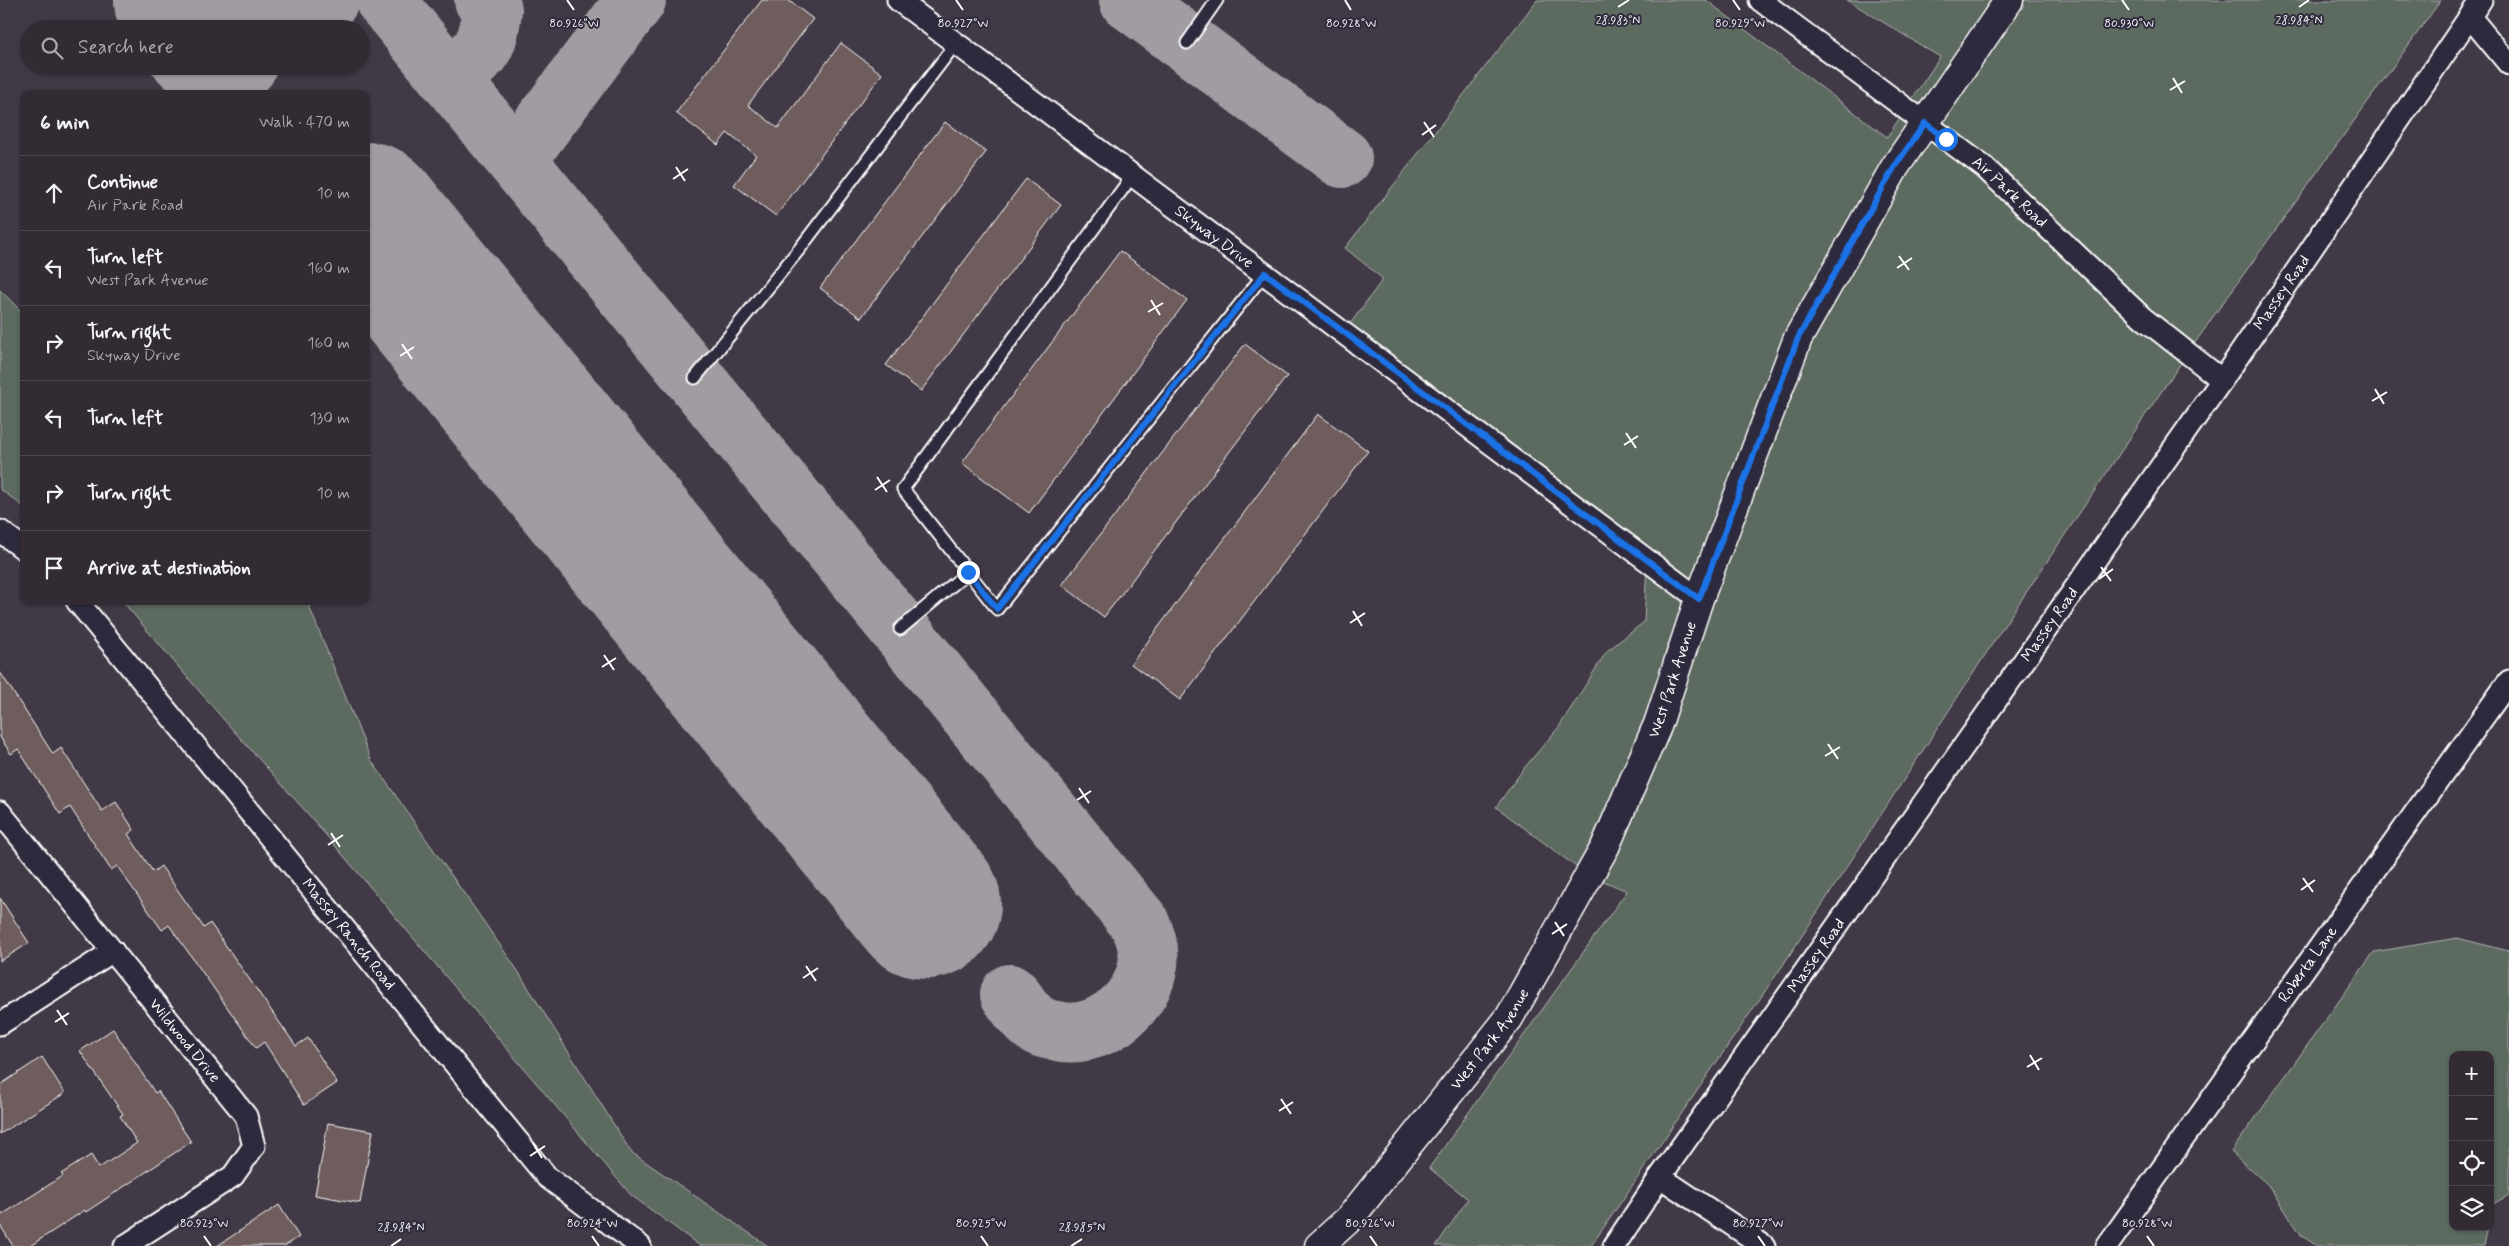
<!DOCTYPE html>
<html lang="en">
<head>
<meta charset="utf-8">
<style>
	:root { --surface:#322b34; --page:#3a333c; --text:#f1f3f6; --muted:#a8a7ac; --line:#4d474f }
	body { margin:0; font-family:Mynerve,sans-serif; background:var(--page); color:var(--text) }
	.controls { position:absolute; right:15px; bottom:15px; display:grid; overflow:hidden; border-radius:10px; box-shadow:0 1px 4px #0004 }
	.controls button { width:45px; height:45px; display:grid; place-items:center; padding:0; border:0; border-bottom:1px solid var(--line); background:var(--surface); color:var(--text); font:25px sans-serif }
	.stop { position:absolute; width:15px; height:15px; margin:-11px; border:4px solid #1a73e8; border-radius:50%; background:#fff }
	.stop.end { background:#1a73e8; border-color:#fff; box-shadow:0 1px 5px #0008 }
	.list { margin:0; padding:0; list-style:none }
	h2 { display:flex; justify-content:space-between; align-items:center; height:65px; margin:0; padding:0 20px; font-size:21px }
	h2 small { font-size:16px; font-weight:400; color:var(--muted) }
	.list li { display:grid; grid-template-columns:32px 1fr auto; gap:15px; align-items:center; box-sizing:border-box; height:75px; padding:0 20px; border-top:1px solid var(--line) }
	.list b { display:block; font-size:19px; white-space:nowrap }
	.list p { margin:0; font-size:16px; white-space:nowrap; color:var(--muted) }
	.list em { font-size:16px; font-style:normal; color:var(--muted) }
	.icon { flex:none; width:28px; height:28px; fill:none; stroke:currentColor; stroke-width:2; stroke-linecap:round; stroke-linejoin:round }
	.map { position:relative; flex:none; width:2509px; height:1246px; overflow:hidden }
	.search { position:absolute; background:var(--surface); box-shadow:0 1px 4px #0004; left:20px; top:20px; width:350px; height:55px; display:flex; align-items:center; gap:12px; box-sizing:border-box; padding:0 18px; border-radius:28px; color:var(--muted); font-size:19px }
	.panel { position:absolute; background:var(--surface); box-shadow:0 1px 4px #0004; left:20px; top:90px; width:350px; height:515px; border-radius:10px }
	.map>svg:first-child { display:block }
	.green { fill:#5c6a60; stroke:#aeb4b0 }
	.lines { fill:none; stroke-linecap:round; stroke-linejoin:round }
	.taxiway { stroke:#a09ca2; stroke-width:60 }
	.runway { stroke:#a09ca2; stroke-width:150 }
	.building { fill:#6e5d5b; stroke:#fff }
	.lane-casing { stroke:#fff; stroke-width:15 }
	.street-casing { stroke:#fff; stroke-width:25 }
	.secondary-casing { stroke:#fff; stroke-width:31 }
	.lane { stroke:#2f2a3d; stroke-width:11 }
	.street { stroke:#2f2a3d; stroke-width:21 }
	.secondary { stroke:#2f2a3d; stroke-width:28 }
	.route { stroke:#1a73e8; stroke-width:6 }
	.ticks { fill:none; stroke:#fff; stroke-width:2 }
	.labels { text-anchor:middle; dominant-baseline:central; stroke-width:4; stroke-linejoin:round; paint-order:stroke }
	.street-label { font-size:16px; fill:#fff; stroke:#2f2a3d }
	.ticks-label { font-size:12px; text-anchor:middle; fill:#fff; stroke:#2f2a3d; stroke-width:4; stroke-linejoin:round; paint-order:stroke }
</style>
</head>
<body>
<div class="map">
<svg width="2509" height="1246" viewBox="0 0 2509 1246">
	<rect width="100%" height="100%" fill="#423946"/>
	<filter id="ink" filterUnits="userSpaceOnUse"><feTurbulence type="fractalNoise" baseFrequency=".02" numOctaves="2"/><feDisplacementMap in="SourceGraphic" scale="10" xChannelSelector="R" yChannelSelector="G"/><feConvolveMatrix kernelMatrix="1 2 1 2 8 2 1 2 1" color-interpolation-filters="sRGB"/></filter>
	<g filter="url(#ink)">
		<!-- green -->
		<g class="green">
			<polygon points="1537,0 1706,0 1887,137 1940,57 1847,0 1994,0 1885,159 1647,718 1594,841 1579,869 1496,807 1525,767 1559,727 1607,651 1644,622 1648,546 1347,328 1383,279 1345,248"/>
			<polygon points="2025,0 2441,0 2215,314 2161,392 2017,606 1783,965 1591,1246 1436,1246 1468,1199 1429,1168 1627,891 1601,880 1711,605 1808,344 1905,174"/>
			<polygon points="0,290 24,314 24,507 0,489"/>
			<polygon points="122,601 307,601 371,760 516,968 631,1152 768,1246 700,1246 631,1195 309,815 224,720"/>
			<polygon points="2457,938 2509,951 2509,1195 2493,1204 2490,1216 2490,1055 2453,1055 2453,1227 2488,1227 2484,1246 2317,1246 2302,1236 2268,1185 2231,1152 2374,952"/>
		</g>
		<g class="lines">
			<!-- taxiway -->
			<g class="taxiway">
				<path d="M385,0L1139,922C1146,936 1151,954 1147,970C1138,1009 1095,1040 1057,1031C1049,1030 1038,1027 1032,1021C1023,1014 1017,1003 1010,994"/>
				<polyline points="1129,0 1342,158"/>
				<polyline points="293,29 329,0"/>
				<polyline points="245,68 247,66"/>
				<path d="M450,79C480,53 488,51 492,10L484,0"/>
				<polyline points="516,160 636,0"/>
			</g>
			<!-- runway -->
			<g class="runway">
				<polyline points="189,0 213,29"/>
				<polyline points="366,217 926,904"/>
			</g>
		</g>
		<!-- building -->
		<g class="building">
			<polygon points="762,0 788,0 813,19 748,105 778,128 841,43 882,74 776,216 734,185 756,155 727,133 718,145 676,113"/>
			<polygon points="945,122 986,152 861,318 820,288"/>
			<polygon points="1026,179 1061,205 921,391 886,365"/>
			<polygon points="1120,251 1187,300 1029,513 962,463"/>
			<polygon points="1245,344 1287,376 1104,617 1062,585"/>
			<polygon points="1318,414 1368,451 1180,700 1131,664"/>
			<polygon points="0,672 53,754 61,748 102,811 116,802 134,830 128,834 153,872 161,866 204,928 210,923 296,1046 308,1038 337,1083 304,1105 264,1042 256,1048 169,925 162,930 117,866 111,870 70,807 60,814 18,749 11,754 0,737"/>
			<polygon points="0,898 29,943 0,961"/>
			<polygon points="113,1029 155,1093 158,1091 191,1142 86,1212 85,1210 30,1246 13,1246 0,1225 0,1216 63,1176 61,1174 91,1155 99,1168 137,1143 120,1116 123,1114 80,1051"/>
			<polygon points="42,1057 65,1093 0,1134 0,1085"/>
			<polygon points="328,1123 373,1131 360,1203 315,1195"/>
			<polygon points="279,1205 299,1237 285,1246 217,1246"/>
		</g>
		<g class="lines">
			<defs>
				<g id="lane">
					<polyline points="1187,43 1217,0"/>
					<polyline points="1133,175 903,489 997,609 1265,273"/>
					<polyline points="695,378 801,247 956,43"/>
					<polyline points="900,629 968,572"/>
				</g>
				<g id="street">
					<path id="s1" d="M898,0L1699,599"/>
					<path id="s2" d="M1760,0L1984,167L2143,318L2222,380"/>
					<polyline points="2470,17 2509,64"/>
					<polyline points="0,531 24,549"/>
					<path id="s3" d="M77,601L547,1177L640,1246"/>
					<path id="s4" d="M0,812L246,1116L254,1146L233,1176L125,1246"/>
					<polyline points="0,1024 113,951"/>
					<polyline points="1660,1177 1764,1246"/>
					<path id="s5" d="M1614,1246L1660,1177L2222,380L2481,0"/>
					<path id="s6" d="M2107,1246L2509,681"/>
				</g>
				<g id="secondary">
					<path id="s7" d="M1319,1246L1350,1218L1509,1018L1605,847L1658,724L1699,599L1798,338L1895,167L2009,0"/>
				</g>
			</defs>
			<!-- lane casing -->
			<use href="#lane" class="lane-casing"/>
			<!-- street casing -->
			<use href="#street" class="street-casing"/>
			<!-- secondary casing -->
			<use href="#secondary" class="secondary-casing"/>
			<!-- lane -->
			<use href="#lane" class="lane"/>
			<!-- street -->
			<use href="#street" class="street"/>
			<!-- secondary -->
			<use href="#secondary" class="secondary"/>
		</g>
	</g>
	<g class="lines" filter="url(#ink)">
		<!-- route -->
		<polyline class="route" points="968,572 997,609 1265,273 1699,599 1798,338 1895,166 1925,123 1946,139"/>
	</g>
	<!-- ticks -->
	<path class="ticks" d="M567,0L574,10M956,0L963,10M1345,0L1351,10M1733,0L1740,10M2122,0L2129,10M1618,7L1629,0M2299,7L2309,0M2173,78L2182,93M2170,90L2185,81M1424,122L1434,137M1422,135L1436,125M676,167L685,181M673,179L688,169M1899,256L1909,270M1897,268L1912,258M1151,300L1160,315M1148,312L1163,303M402,344L412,359M400,356L414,347M2375,389L2384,404M2372,401L2387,392M1626,433L1636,448M1624,445L1638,436M877,477L887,492M875,490L890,480M2101,567L2111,581M2099,579L2113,569M1353,611L1362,626M1350,623L1365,613M604,655L614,670M602,667L616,658M1828,744L1838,759M1825,756L1840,747M1079,788L1089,803M1077,800L1091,791M331,833L340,847M328,845L343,835M2303,878L2313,892M2301,890L2315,880M1555,922L1564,936M1552,934L1567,924M806,966L816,981M803,978L818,968M57,1010L67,1025M55,1022L69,1013M2030,1055L2039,1070M2027,1067L2042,1058M1281,1099L1291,1114M1279,1111L1293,1102M533,1143L542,1158M530,1156L545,1146M204,1236L211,1246M592,1236L599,1246M981,1236L988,1246M1370,1236L1377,1246M1758,1236L1765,1246M2147,1236L2154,1246M391,1246L401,1239M1071,1246L1082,1239"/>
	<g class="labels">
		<!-- street labels -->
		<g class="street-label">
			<text stroke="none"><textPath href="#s2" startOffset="315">Air Park Road</textPath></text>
			<text stroke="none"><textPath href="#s1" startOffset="395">Skyway Drive</textPath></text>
			<text stroke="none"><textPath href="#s5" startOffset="1164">Massey Road</textPath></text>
			<text stroke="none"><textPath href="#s5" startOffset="759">Massey Road</textPath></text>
			<text stroke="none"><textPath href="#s7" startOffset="674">West Park Avenue</textPath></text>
			<text stroke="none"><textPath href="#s3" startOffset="430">Massey Ranch Road</textPath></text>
			<text stroke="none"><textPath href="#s5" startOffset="354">Massey Road</textPath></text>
			<text stroke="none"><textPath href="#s6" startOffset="346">Roberta Lane</textPath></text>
			<text stroke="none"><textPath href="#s7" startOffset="269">West Park Avenue</textPath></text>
			<text stroke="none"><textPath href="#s4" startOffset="294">Wildwood Drive</textPath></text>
		</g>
	</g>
	<g class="ticks-label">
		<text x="1618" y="24">28.983°N</text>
		<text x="2299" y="24">28.984°N</text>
		<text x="574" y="27">80.926°W</text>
		<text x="963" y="27">80.927°W</text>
		<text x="1351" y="27">80.928°W</text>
		<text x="1740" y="27">80.929°W</text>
		<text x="2129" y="27">80.930°W</text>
		<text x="204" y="1227">80.923°W</text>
		<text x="592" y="1227">80.924°W</text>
		<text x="981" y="1227">80.925°W</text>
		<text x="1370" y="1227">80.926°W</text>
		<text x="1758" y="1227">80.927°W</text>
		<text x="2147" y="1227">80.928°W</text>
		<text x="401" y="1231">28.984°N</text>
		<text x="1082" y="1231">28.985°N</text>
	</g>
</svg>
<div class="controls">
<button>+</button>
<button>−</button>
<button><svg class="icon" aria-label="locate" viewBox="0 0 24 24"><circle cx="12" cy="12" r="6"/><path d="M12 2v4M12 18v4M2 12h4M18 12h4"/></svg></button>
<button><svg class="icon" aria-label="layers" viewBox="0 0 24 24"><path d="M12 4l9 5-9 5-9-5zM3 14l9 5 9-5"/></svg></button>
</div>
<div class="stop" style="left:1946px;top:139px"></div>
<div class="stop end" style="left:968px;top:572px"></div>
<div class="search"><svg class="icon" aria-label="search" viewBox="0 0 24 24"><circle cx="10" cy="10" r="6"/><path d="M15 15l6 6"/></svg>Search here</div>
<section class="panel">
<h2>6 min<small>Walk · 470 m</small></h2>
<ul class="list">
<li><svg class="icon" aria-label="ahead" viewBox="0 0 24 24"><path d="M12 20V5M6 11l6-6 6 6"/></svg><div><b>Continue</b><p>Air Park Road</p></div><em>10 m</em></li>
<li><svg class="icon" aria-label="left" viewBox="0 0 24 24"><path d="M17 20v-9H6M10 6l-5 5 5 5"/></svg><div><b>Turn left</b><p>West Park Avenue</p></div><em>160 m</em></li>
<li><svg class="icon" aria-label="right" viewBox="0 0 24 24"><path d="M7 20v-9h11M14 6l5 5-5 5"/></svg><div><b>Turn right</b><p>Skyway Drive</p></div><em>160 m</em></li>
<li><svg class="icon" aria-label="left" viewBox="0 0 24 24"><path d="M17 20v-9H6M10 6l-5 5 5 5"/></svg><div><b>Turn left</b></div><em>130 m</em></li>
<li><svg class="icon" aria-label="right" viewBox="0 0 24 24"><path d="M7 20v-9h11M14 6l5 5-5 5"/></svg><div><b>Turn right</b></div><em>10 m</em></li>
<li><svg class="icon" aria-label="arrive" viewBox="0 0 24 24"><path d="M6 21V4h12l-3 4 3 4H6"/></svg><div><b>Arrive at destination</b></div></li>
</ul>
</section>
</div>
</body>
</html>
